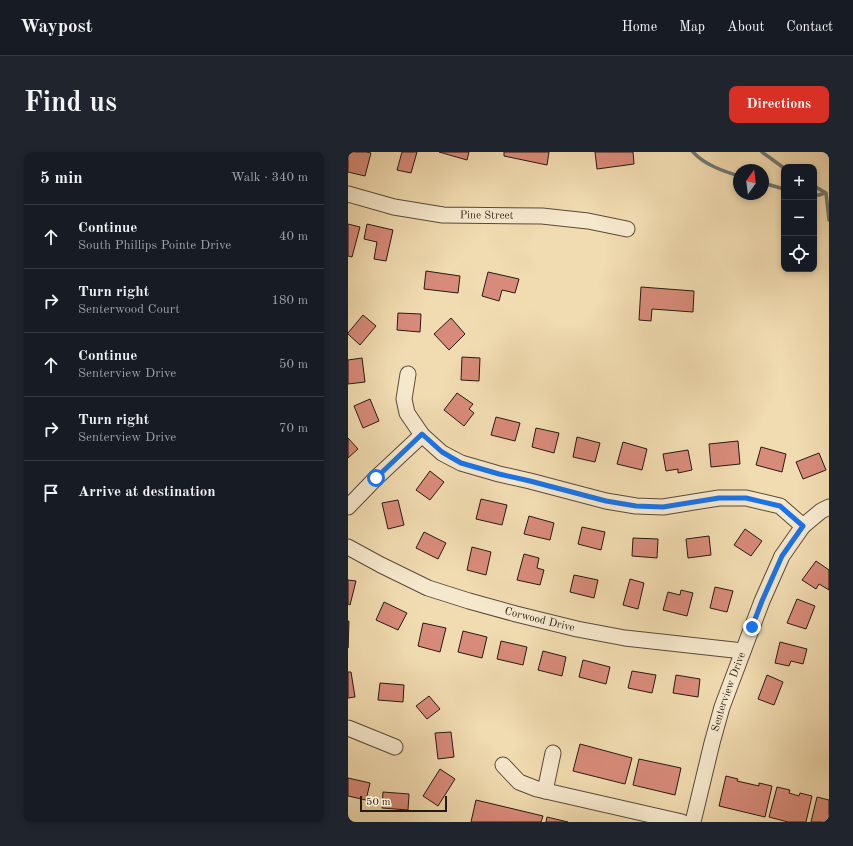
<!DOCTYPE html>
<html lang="en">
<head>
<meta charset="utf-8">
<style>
	:root { --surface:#171b24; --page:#20242c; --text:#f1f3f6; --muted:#9ea1a6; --line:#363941; --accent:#d93025 }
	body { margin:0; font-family:"Old Standard TT",serif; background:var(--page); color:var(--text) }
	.controls { position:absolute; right:12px; top:12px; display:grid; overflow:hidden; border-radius:8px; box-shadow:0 2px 6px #0003 }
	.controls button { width:36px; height:36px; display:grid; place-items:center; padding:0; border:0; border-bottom:1px solid var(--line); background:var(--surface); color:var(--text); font:20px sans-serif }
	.compass { position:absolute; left:385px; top:12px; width:36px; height:36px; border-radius:50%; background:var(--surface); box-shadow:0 2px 6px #0003; rotate:14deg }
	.scale { position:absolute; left:12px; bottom:10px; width:87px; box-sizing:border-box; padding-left:4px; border:2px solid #261a11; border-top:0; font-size:11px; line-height:14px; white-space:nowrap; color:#261a11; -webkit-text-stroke:3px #f6e8cc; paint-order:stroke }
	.stop { position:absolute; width:12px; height:12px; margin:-9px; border:3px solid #1a73e8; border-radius:50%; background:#fff }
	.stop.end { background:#1a73e8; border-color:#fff; box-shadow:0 1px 4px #0008 }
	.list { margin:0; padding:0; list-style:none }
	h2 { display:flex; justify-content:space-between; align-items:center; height:52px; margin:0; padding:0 16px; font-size:17px }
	h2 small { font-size:13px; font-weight:400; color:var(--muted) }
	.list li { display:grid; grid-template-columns:26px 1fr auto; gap:12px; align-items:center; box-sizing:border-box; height:64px; padding:0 16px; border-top:1px solid var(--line) }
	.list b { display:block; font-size:15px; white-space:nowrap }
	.list p { margin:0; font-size:13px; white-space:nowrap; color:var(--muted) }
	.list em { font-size:13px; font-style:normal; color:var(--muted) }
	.icon { flex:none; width:22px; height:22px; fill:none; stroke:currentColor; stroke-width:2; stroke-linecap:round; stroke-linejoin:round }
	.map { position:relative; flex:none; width:481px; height:670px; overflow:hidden; border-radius:8px }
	header { display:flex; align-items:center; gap:24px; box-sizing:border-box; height:56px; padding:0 20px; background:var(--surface); border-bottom:1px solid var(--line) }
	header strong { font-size:19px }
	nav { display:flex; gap:22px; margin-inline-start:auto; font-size:14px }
	.intro { display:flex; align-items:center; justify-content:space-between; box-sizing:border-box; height:96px; padding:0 24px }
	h1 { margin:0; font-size:28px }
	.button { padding:10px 18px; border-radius:8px; background:var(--accent); color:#fff; font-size:14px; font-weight:700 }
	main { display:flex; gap:24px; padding:0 24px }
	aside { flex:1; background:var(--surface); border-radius:8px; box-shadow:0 2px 6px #0003 }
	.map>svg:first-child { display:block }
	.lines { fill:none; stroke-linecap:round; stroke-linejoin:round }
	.stream { stroke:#6d7973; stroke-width:3.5 }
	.building { fill:#d88b7a; stroke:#261a11 }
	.minor-casing { stroke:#594a39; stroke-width:17 }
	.minor { stroke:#f6e8cc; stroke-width:15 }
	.route { stroke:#1a73e8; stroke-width:5 }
	.labels { text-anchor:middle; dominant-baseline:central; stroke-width:3; stroke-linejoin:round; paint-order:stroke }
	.street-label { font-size:11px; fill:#261a11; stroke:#f6e8cc }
</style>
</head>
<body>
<header>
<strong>Waypost</strong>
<nav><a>Home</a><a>Map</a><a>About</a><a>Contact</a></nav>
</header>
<div class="intro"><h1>Find us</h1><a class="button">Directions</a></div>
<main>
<aside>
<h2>5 min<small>Walk · 340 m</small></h2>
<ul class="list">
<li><svg class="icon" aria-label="ahead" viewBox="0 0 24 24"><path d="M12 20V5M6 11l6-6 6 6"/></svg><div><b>Continue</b><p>South Phillips Pointe Drive</p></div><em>40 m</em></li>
<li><svg class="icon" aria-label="right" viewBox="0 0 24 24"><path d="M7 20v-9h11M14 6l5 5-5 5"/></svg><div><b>Turn right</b><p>Senterwood Court</p></div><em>180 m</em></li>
<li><svg class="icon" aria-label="ahead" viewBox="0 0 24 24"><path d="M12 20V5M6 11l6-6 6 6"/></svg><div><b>Continue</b><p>Senterview Drive</p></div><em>50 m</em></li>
<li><svg class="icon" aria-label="right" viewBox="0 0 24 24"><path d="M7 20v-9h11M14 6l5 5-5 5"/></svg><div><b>Turn right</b><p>Senterview Drive</p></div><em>70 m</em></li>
<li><svg class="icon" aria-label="arrive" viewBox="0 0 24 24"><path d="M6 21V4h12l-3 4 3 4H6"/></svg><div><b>Arrive at destination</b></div></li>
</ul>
</aside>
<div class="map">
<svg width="481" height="670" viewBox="0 0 481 670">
	<rect width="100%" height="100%" fill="#f1dbb0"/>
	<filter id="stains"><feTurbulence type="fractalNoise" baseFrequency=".005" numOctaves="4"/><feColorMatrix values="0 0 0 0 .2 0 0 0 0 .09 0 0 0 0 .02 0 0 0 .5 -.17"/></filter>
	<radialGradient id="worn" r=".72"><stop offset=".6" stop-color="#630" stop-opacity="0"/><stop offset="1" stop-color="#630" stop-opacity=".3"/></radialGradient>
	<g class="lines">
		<!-- stream -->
		<g class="stream">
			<path d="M345,0C357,13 375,19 391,24"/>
			<polyline points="414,0 436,16"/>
			<polyline points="415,31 436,37"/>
			<polyline points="466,34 478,41 481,68"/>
			<polyline points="466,43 471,43 477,41"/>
		</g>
	</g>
	<!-- building -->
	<g class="building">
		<polygon points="2,0 18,0 23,1 17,24 0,20 0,6"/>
		<polygon points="54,0 69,0 63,21 49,18"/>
		<polygon points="91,0 121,0 119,8"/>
		<polygon points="156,0 201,0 199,13 156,4"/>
		<polygon points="247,0 285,0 286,12 249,17"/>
		<polygon points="0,72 12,75 4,105 0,104"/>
		<polygon points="19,72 45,78 38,109 26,107 29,90 16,87"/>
		<polygon points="78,119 112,124 110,141 76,137"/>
		<polygon points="140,120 171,127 167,141 154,138 151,149 134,144"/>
		<polygon points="293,135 346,139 345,160 304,157 303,169 291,168"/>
		<polygon points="50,161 73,162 72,180 49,178"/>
		<polygon points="15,163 28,174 12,193 0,182 0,181"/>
		<polygon points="103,166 117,182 101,198 86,182"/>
		<polygon points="114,205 132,206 131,229 113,228"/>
		<polygon points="14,206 17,230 0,232 0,208"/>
		<polygon points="109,241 125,252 121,257 126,261 116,274 96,258"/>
		<polygon points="22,247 31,269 15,276 6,254"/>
		<polygon points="148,265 172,271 167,289 143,283"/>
		<polygon points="188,276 211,281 206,301 184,295"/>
		<polygon points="229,285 252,291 247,310 225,305"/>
		<polygon points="0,286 10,297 0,306"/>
		<polygon points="390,289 392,312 363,315 361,292"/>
		<polygon points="275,290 299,297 294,318 269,312"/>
		<polygon points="413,295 438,302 434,320 408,313"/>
		<polygon points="340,298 344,318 330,321 330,317 318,319 315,302"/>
		<polygon points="471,301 478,318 455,327 448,310"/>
		<polygon points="82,319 96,330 82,348 68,338"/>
		<polygon points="133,347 159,353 154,373 128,367"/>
		<polygon points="50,348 56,373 40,377 34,351"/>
		<polygon points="181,364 206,371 202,388 176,382"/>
		<polygon points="234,375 257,380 253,398 230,392"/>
		<polygon points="397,377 414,389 403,404 386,393"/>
		<polygon points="76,380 98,391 90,407 68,396"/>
		<polygon points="361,384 363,403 340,406 338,387"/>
		<polygon points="285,386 310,387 309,406 284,404"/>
		<polygon points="124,395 143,400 138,423 119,418"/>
		<polygon points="176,402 191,406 189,416 196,418 192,433 169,428"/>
		<polygon points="468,409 481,418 481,438 471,432 468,437 454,428"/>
		<polygon points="226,423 250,428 246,446 222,440"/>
		<polygon points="282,427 296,431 290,457 275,453"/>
		<polygon points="0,428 8,429 2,453 0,452"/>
		<polygon points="367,435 385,439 379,460 362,456"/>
		<polygon points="333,438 345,441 339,464 315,458 320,440 332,443"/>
		<polygon points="449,447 467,454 458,477 439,471"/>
		<polygon points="36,450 59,461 50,478 28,468"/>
		<polygon points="0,469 1,469 0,496"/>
		<polygon points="75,471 98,476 92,500 70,494"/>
		<polygon points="115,479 139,485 134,506 110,500"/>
		<polygon points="153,489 179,495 175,513 149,507"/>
		<polygon points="432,490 459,497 455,512 443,509 441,514 427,511"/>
		<polygon points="195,499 218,505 214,524 190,518"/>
		<polygon points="235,508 262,515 258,532 231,525"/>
		<polygon points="284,519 308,523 304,541 280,536"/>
		<polygon points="0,520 3,520 7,545 0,546"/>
		<polygon points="328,523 352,527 350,545 325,541"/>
		<polygon points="419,523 435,530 426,553 410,547"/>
		<polygon points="32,531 56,533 55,550 30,548"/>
		<polygon points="81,544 92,557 79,567 68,554"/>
		<polygon points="103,580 106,605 90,607 87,581"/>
		<polygon points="232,592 284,606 277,632 225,619"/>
		<polygon points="291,607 333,616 327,643 285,633"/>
		<polygon points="92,617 107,627 90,654 75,644"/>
		<polygon points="378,624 390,627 389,629 411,634 411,631 424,634 417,665 371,654"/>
		<polygon points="0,626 22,631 18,648 0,644"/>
		<polygon points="429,635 442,638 441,641 451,644 452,641 464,644 458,670 440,670 421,665"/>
		<polygon points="35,640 61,642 60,658 34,656"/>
		<polygon points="469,645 481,648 481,670 463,670"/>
		<polygon points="128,648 195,664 193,670 123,670"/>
		<polygon points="199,665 220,670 198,670"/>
	</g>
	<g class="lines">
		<defs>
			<g id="minor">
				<path id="s1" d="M0,42L46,55L95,63L194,64L240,69L279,77"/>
				<polyline points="60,222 56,247 59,261 74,283 94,301 113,311 151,322 182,329 258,349 288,354 315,355 371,346 398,346 432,354 455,374 473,359 481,355"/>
				<polyline points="0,355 28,326 74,283"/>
				<path id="s2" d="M0,395L33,413L80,436L121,449L168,462L229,477L277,486L395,499"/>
				<polyline points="0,576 47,595"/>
				<polyline points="155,613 171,630 189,637 334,670"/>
				<polyline points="197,639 205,601"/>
				<path id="s3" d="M345,670L364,591L374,555L414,449L434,404L455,374"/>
			</g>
		</defs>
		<!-- minor casing -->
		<use href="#minor" class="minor-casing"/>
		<!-- minor -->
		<use href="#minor" class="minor"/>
	</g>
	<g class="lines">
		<!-- route -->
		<polyline class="route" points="28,326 74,282 94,300 113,311 151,322 182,329 258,349 288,354 315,355 371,346 398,346 432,354 455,374 434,404 414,449 404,475"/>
	</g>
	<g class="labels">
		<!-- street labels -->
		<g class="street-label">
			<text stroke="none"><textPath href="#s1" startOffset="141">Pine Street</textPath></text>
			<text stroke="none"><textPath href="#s2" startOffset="206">Corwood Drive</textPath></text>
			<text stroke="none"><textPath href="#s3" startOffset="135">Senterview Drive</textPath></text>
		</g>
	</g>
	<rect width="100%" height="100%" filter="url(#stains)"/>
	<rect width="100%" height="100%" fill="url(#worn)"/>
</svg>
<div class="controls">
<button>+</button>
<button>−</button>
<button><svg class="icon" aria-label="locate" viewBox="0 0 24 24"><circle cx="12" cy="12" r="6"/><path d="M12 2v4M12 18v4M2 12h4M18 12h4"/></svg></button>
</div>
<svg class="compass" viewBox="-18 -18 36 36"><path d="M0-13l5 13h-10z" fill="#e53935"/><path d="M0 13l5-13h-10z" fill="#9ea1a6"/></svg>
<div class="scale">50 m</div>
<div class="stop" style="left:28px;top:326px"></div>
<div class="stop end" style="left:404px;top:475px"></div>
</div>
</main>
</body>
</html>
